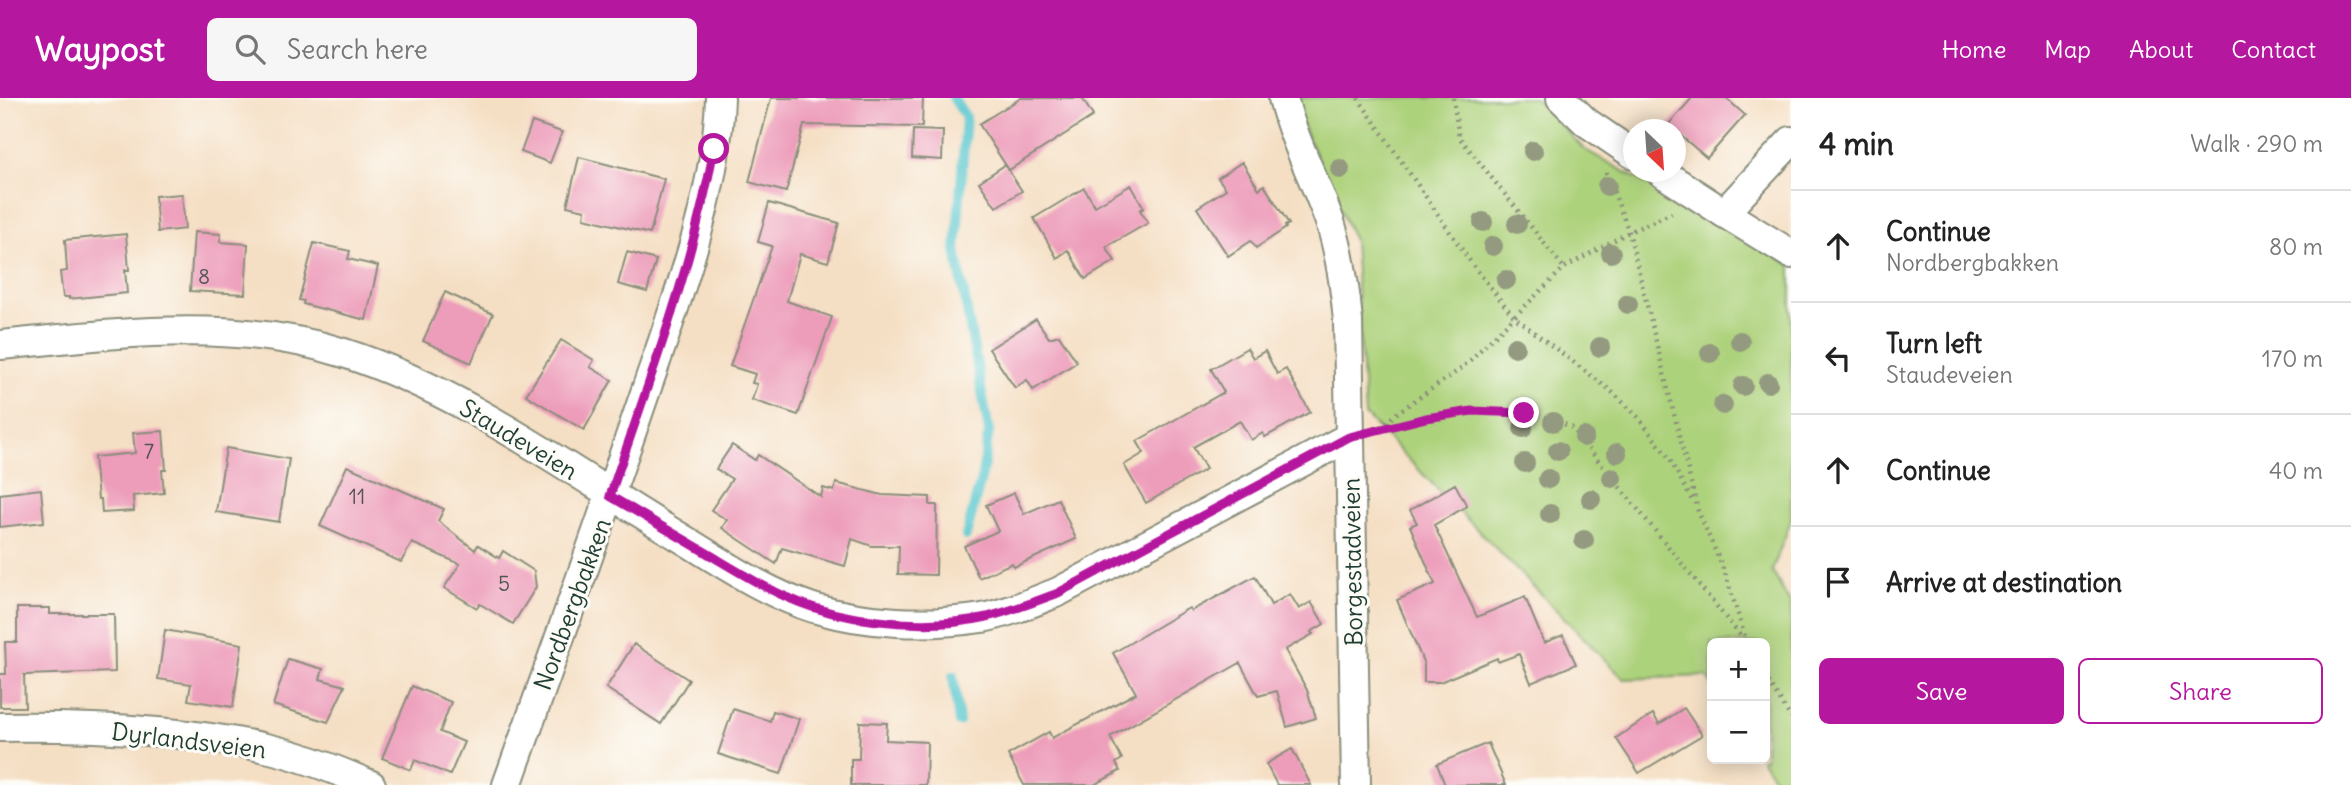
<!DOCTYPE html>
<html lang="en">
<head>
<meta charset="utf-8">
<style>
	:root { --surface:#fff; --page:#f6f6f6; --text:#222; --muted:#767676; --line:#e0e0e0; --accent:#b5179e }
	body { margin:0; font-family:Delius,sans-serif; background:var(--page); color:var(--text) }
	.controls { position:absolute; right:21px; bottom:21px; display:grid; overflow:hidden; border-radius:10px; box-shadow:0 4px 18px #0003 }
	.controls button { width:63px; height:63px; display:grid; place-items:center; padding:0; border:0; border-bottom:2px solid var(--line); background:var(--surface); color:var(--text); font:35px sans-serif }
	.compass { position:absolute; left:1623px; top:21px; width:63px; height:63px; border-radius:50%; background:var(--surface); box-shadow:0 4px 18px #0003; rotate:155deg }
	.stop { position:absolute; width:21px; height:21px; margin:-16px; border:5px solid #b5179e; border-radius:50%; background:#fff }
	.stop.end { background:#b5179e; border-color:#fff; box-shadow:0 2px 7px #0008 }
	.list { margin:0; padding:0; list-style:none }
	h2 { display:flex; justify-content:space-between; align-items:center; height:91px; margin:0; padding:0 28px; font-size:30px }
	h2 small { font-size:23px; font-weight:400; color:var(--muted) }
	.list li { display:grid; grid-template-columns:46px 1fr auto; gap:21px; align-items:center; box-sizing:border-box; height:112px; padding:0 28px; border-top:2px solid var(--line) }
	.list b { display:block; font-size:26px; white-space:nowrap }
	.list p { margin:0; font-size:23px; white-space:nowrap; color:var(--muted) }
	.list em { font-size:23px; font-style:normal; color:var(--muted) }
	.actions { display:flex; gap:14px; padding:21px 28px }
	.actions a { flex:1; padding:16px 0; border:2px solid var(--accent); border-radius:10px; text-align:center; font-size:24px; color:var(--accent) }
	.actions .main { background:var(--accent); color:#fff }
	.icon { flex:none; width:38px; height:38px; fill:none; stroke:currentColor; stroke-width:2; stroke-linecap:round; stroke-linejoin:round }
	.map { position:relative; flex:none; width:1791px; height:687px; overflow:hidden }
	header { display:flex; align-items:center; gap:42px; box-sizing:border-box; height:98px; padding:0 35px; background:var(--accent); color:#fff }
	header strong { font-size:33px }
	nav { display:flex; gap:38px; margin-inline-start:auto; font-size:24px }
	.search { width:490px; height:63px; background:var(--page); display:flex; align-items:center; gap:18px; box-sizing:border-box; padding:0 24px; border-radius:10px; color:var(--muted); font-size:26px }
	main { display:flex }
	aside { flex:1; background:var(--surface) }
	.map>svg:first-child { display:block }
	.green { fill:#add27b; stroke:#668858; stroke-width:2 }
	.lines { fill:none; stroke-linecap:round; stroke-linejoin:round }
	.stream { stroke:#5ac7cf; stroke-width:10 }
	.building { fill:#ed9cba }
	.street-casing { stroke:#8a8e7c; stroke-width:32 }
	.path { stroke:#8a8e7c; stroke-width:4.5; stroke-dasharray:2 5; stroke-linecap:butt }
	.street { stroke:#fff; stroke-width:28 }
	.tree { fill:#939a7f }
	.route { stroke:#b5179e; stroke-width:9 }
	.labels { text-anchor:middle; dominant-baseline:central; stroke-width:6; stroke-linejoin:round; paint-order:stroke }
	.number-label { font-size:21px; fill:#525556 }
	.street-label { font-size:24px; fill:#1f3d34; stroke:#fdfcf7 }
</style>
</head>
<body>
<header>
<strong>Waypost</strong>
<div class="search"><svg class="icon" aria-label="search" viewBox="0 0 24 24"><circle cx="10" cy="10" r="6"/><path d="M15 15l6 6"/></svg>Search here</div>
<nav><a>Home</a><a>Map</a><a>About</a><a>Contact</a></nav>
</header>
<main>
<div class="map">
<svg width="1791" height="687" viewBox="0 0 1791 687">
	<rect width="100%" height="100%" fill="#fdfcf7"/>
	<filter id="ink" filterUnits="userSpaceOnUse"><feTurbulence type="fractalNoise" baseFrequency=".0143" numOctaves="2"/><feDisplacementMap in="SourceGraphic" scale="14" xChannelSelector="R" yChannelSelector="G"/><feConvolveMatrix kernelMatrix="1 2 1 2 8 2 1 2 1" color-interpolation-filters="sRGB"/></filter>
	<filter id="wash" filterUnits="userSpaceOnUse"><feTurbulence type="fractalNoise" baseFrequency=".00686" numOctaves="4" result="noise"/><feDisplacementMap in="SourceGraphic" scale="28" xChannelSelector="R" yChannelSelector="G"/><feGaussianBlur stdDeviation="1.57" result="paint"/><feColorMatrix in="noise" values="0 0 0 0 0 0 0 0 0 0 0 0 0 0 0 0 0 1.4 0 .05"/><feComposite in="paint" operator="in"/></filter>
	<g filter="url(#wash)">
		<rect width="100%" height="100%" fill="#f5dfc4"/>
		<!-- green -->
		<polygon class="green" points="1290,0 1535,0 1584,51 1791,167 1791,422 1772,473 1791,507 1791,687 1779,687 1761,661 1765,661 1765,545 1712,545 1712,587 1706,578 1624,581 1365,317 1354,142"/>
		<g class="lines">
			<!-- stream -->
			<g class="stream">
				<polyline points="953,0 966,19 956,152 989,333 982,377 966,438"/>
				<polyline points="953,578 959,624"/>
			</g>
		</g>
		<g id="blocks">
			<!-- building -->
			<g class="building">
				<polygon points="771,0 923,0 922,29 804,27 786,94 749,84"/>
				<polygon points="1021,0 1082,0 1093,18 1009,72 979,26"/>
				<polygon points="1692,0 1726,0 1745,17 1707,60 1668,27"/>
				<polygon points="532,24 562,34 550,65 521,54"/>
				<polygon points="913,32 943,33 942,62 912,60"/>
				<polygon points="579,59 664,81 650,136 584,120 585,112 567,108"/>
				<polygon points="1242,64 1259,91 1264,87 1289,126 1285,128 1286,130 1256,150 1251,143 1228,158 1197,110 1226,91 1218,80"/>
				<polygon points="1005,67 1022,93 996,109 979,84"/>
				<polygon points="1131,87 1144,110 1140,112 1148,125 1106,149 1115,163 1085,181 1068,152 1057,160 1034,120 1084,90 1095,108"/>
				<polygon points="182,96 185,131 158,134 155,98"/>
				<polygon points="769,105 839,125 828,164 800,156 787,203 832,219 798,317 752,302 757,286 752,285 755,276 730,268 772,148 758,144"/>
				<polygon points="194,134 221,136 220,144 248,146 245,196 190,193"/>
				<polygon points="126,136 129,172 125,172 127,195 69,201 69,199 63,199 60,174 67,173 65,142"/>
				<polygon points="314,145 350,153 348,161 378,168 366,222 303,206 304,203 299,202"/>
				<polygon points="627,154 656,162 647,194 618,186"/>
				<polygon points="445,194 493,216 471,265 423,243"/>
				<polygon points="1036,221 1049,240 1059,237 1077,264 1033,292 1027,282 1015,290 989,251"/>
				<polygon points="561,242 594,262 590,269 612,282 584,332 526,297"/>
				<polygon points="1247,250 1253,260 1265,253 1277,276 1286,271 1310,314 1265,339 1263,335 1251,342 1240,323 1193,349 1206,371 1146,405 1124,367 1144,355 1137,343 1224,294 1211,271"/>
				<polygon points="163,333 166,372 162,372 164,395 133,398 134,413 102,415 101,401 98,401 94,359 135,355 133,335"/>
				<polygon points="732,347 755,362 758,357 821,399 823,390 834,393 836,385 882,397 930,399 930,407 937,407 936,477 898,476 899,448 872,448 852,441 845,468 782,450 776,466 722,430 727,422 711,412 732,381 716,371"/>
				<polygon points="226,350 289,361 279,424 216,414"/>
				<polygon points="347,368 444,411 438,423 475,452 478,447 499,460 503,453 534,473 536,489 513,526 480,506 477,510 444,490 460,466 412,445 401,464 320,428"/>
				<polygon points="1455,386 1467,408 1434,427 1477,519 1525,499 1544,545 1563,537 1576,566 1531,585 1519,556 1498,564 1497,560 1440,584 1424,584 1424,566 1397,502 1435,486 1410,428 1417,425 1410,412"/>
				<polygon points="41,391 44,424 0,429 0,396"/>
				<polygon points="1014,395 1024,416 1058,401 1076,441 1014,469 1012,465 979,480 964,448 998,433 986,407"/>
				<polygon points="1255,478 1271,507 1290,496 1299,511 1311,504 1324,526 1311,534 1313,536 1285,552 1307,592 1316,620 1287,629 1277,593 1258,598 1240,565 1110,639 1122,661 1116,665 1120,673 1094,687 1024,687 1008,657 1049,634 1052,640 1136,595 1113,555 1189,510 1191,513"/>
				<polygon points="17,510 50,510 50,516 114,516 115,574 24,577 25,609 0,609 0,576 6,576 5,544 17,544"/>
				<polygon points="165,532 242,546 233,609 188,602 191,586 158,581"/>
				<polygon points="634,546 689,582 661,626 606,590"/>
				<polygon points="288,561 323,571 320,581 345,588 328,624 273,607"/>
				<polygon points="412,588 451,604 440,634 464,644 450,677 415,662 411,672 382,660"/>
				<polygon points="1684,610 1702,637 1639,675 1616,640 1653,616 1659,626"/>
				<polygon points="733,611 770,623 773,613 799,621 781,676 718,656"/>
				<polygon points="860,624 887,625 886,642 927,644 926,687 851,687 851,661 859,661"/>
				<polygon points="1488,645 1506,687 1445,687 1437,666"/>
				<polygon points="1292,651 1311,687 1277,687 1266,666"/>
			</g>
		</g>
	</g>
	<g filter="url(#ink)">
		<use href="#blocks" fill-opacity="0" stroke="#8a8e7c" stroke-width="2"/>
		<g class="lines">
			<defs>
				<g id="street">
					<path d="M1283,0C1294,44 1316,84 1331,127C1341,159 1345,190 1348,223L1356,687"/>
					<polyline points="1561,0 1586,24 1633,56"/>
					<polyline points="1661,74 1724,115 1791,43"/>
					<polyline points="1724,115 1791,156"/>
					<path d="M0,247C114,236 233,219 344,255C468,295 572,375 683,441C724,466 766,495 813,510C867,526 927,528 982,520C1008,515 1033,504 1058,494L1349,339"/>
					<path d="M0,629C86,628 181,631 266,650C302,658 337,672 371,687"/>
					<path d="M507,687C554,556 601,424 646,292C677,202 717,95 720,0"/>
				</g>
			</defs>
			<!-- street casing -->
			<use href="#street" class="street-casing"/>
			<!-- path -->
			<g class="path">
				<polyline points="1358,0 1472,166 1514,219 1610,292 1638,319 1669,360 1694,406"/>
				<polyline points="1453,0 1459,39 1564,170"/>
				<polyline points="1606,74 1629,134 1698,413 1725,475 1747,545"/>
				<polyline points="1380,329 1401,312 1462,270 1564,170 1629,134 1672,115"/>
				<path d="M1379,332C1441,316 1510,300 1571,329L1744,542"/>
				<polyline points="1765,578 1791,620"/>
			</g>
			<!-- street -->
			<use href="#street" class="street"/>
		</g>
		<!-- trees -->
		<g class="tree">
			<circle cx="1533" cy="53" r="10"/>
			<circle cx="1340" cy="71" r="10"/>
			<circle cx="1607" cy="88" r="10"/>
			<circle cx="1483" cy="124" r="10"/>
			<circle cx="1517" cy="126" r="10"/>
			<circle cx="1493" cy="148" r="10"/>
			<circle cx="1611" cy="155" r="10"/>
			<circle cx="1506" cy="182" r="10"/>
			<circle cx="1628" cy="206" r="10"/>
			<circle cx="1740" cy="243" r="10"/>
			<circle cx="1515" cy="249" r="10"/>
			<circle cx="1600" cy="249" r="10"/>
			<circle cx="1710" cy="255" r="10"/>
			<circle cx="1768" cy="285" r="10"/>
			<circle cx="1743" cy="288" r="10"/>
			<circle cx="1723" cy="307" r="10"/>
			<circle cx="1553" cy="324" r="10"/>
			<circle cx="1523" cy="330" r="10"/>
			<circle cx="1584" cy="339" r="10"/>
			<circle cx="1558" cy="353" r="10"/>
			<circle cx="1617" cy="355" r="10"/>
			<circle cx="1525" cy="365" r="10"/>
			<circle cx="1612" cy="380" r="10"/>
			<circle cx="1548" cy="381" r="10"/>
			<circle cx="1591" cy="401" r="10"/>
			<circle cx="1550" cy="416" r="10"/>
			<circle cx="1584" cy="442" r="10"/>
		</g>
	</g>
	<g class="lines" filter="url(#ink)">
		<!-- route -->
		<path class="route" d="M714,51C692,170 649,283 610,398C644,418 678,438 712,458C744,477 776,497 812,509C863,526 934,531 987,519C1011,513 1034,504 1058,495L1349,339L1426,320L1472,313L1524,315"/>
	</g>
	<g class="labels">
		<!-- number labels -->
		<g class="number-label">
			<text x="204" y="178">8</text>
			<text x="149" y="353">7</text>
			<text x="357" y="398">11</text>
			<text x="504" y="485">5</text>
		</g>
		<!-- street labels -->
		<g class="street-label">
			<text transform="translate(519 341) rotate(31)">Staudeveien</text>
			<text transform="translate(1352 464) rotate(-91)">Borgestadveien</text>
			<text transform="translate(572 506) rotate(-70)">Nordbergbakken</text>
			<text transform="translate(189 642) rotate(7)">Dyrlandsveien</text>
		</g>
	</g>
</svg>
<div class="controls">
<button>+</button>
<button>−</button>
</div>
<svg class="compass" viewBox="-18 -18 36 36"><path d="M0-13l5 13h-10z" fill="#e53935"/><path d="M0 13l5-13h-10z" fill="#767676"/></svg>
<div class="stop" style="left:714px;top:51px"></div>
<div class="stop end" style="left:1524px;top:315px"></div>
</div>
<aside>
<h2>4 min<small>Walk · 290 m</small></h2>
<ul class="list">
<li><svg class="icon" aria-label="ahead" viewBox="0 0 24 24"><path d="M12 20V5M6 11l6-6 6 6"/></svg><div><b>Continue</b><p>Nordbergbakken</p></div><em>80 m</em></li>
<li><svg class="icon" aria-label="left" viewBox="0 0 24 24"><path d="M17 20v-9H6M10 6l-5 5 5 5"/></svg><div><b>Turn left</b><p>Staudeveien</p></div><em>170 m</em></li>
<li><svg class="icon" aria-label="ahead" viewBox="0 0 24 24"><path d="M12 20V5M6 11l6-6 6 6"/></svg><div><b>Continue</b></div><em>40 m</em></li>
<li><svg class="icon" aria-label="arrive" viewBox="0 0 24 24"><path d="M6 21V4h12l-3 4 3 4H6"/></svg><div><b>Arrive at destination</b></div></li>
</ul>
<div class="actions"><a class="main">Save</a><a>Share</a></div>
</aside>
</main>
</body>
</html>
